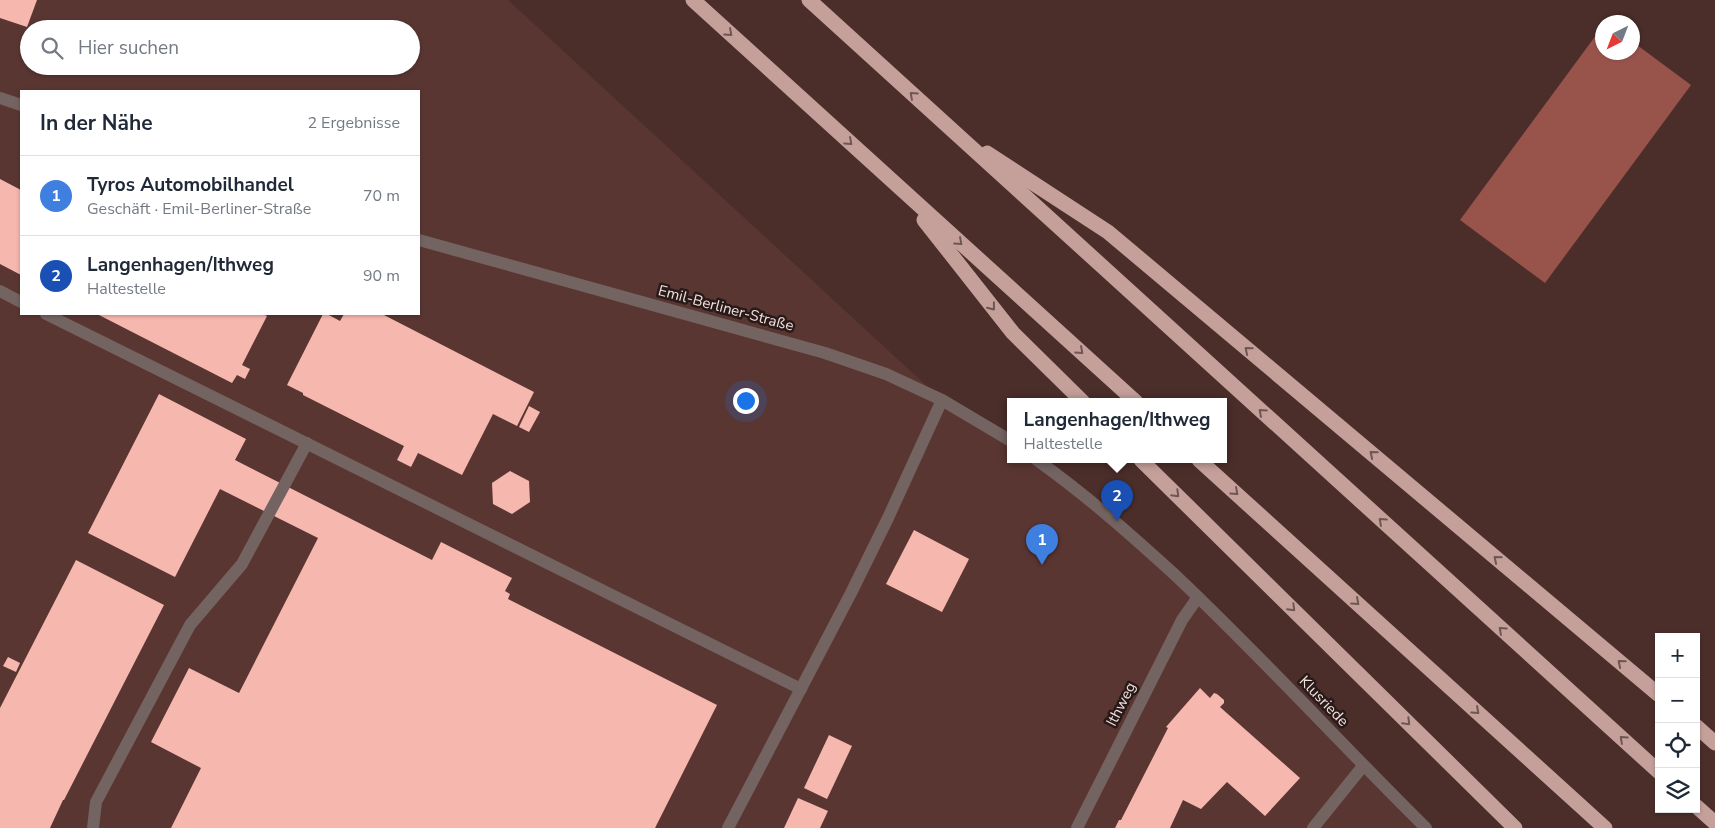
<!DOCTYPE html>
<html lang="de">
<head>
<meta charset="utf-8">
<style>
	:root { --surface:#fff; --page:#f2f2f3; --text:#1f2937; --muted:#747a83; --line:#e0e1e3; --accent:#367281 }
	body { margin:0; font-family:"Nunito Sans",sans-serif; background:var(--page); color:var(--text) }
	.controls { position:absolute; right:15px; bottom:15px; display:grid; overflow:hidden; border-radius:0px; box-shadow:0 1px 4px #0004 }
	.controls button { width:45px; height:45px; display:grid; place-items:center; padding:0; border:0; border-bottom:1px solid var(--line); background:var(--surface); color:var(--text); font:25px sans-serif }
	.compass { position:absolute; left:1595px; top:15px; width:45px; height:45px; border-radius:50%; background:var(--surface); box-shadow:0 1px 4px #0004; rotate:222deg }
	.you { position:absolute; left:745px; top:400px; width:18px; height:18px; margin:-12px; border:4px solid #fff; border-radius:50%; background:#1a73e8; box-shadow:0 0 0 8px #1a73e833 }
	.badge { display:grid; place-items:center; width:32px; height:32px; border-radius:50%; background:var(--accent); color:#fff; font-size:16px; font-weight:700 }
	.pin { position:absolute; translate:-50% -41px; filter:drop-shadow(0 1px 2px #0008) }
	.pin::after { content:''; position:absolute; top:26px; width:18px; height:15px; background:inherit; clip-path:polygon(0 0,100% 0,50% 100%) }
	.popup { position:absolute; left:1007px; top:398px; width:220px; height:65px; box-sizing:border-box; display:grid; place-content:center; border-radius:0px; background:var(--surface); filter:drop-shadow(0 1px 4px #0005); font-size:16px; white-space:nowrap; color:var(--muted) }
	.popup b { font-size:19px; color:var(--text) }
	.popup::after { content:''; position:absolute; left:50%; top:100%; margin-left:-10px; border:10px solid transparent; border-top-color:var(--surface) }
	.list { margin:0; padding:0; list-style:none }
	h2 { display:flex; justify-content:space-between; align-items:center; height:65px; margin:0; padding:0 20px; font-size:21px }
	h2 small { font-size:16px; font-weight:400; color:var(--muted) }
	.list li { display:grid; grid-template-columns:32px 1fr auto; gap:15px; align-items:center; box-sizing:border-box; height:80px; padding:0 20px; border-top:1px solid var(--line) }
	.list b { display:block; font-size:19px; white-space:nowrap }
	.list p { margin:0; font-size:16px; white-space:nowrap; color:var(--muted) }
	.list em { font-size:16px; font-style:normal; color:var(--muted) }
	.icon { flex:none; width:28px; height:28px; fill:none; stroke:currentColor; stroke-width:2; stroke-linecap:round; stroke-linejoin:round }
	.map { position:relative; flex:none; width:1715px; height:828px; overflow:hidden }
	.search { position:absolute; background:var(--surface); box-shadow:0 1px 4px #0004; left:20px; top:20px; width:400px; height:55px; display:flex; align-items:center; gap:12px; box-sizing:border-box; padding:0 18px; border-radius:28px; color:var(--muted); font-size:19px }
	.panel { position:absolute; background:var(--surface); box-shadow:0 1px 4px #0004; left:20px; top:90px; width:400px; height:225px; border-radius:0px }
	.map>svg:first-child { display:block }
	.built { fill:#5a3632; fill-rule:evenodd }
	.water { fill:#98534b }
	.building { fill:#f6b7ae }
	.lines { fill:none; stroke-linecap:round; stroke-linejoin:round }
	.minor { stroke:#736462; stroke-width:12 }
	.highway { stroke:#c5a09b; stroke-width:15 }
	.oneway { stroke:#6f5653 }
	.labels { text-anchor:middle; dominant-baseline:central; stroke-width:5; stroke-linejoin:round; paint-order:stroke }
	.street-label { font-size:15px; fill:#f3e0dd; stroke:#281a18 }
</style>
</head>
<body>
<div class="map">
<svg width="1715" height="828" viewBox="0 0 1715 828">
	<rect width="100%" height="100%" fill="#4b2e2a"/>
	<!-- built -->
	<path class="built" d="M0,0H508L942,400L1011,441V460H1037L1117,521L1426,828H0ZM29,29H411V66H29ZM21,91H419V314H21Z"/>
	<!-- water -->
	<polygon class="water" points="1602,27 1602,52 1632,52 1633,42 1691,85 1545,283 1460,220"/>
	<!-- building -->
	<g class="building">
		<polygon points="0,0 37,0 27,27 0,18"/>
		<polygon points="0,179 21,190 21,275 0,264"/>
		<polygon points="97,314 263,314 267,316 242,365 250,369 245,379 237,375 232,383"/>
		<polygon points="323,314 327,314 340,321 344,314 382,314 534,392 517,426 493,414 462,475 418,453 411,467 397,460 404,446 303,395 303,393 287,385"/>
		<polygon points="159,394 246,439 235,460 432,560 441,542 512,578 505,591 510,594 508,599 717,705 655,828 171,828 201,768 151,742 189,668 239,693 318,538 220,489 175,577 88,533"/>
		<polygon points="529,406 540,412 529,432 519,427"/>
		<polygon points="510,471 529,481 530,502 512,514 493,504 492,483"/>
		<polygon points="914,530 969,559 942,612 886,584"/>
		<polygon points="76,560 164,605 64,800 63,800 50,828 0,828 0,708"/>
		<polygon points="8,657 20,663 16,672 3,666"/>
		<polygon points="1200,688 1210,698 1214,693 1217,694 1224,700 1224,703 1220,707 1300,778 1265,816 1227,782 1201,809 1183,800 1170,828 1115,828 1119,820 1121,820 1168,728 1166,727"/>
		<polygon points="829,735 852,746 827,799 804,788"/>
		<polygon points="798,798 828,811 820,828 784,828"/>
	</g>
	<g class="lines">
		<!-- minor -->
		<g class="minor">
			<polyline points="0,98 21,105"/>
			<polyline points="419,240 825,353 886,374 942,400 1011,441"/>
			<polyline points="0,291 21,302"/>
			<polyline points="46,314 801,689"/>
			<path d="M1037,460C1086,495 1130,534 1174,574C1261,656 1341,744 1426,828"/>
			<polyline points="93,828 96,802 190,625 242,564 307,443"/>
			<polyline points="728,828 851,593 888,518 942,400"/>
			<polyline points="1077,828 1182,620 1198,597"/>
			<polyline points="1313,828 1363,766"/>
		</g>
		<!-- highway -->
		<g class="highway">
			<polyline points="693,0 1136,402"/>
			<polyline points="809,0 1659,772"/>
			<polyline points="987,153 1108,232 1659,695"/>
			<polyline points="924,220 1013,333 1083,402"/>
			<polyline points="1141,460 1515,828"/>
			<polyline points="1199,460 1605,828"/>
			<polyline points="1696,726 1715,743"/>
			<polyline points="1696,806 1715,823"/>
		</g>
	</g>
	<!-- one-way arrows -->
	<defs><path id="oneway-chevron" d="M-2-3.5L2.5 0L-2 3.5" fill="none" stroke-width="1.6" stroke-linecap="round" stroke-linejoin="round" transform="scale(1.25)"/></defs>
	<g class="oneway">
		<use href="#oneway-chevron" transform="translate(729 33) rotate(42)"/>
		<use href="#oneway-chevron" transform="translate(913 95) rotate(-138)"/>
		<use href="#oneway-chevron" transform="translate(849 142) rotate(42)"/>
		<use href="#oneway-chevron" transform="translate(959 242) rotate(42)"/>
		<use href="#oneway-chevron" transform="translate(992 307) rotate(52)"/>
		<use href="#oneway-chevron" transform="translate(1248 350) rotate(-140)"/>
		<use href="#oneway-chevron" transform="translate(1080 351) rotate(42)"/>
		<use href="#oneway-chevron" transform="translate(1262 412) rotate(-138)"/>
		<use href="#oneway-chevron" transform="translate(1373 454) rotate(-140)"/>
		<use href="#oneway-chevron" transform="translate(1235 492) rotate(42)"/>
		<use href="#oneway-chevron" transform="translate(1176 494) rotate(45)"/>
		<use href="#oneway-chevron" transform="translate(1382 521) rotate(-138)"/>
		<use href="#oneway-chevron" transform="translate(1497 559) rotate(-140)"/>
		<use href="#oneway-chevron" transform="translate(1356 602) rotate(42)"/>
		<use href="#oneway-chevron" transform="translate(1292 608) rotate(45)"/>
		<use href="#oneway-chevron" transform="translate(1502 630) rotate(-138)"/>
		<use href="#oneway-chevron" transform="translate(1621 663) rotate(-140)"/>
		<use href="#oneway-chevron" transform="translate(1476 711) rotate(42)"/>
		<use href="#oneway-chevron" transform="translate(1407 722) rotate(45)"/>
		<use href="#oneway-chevron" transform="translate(1623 739) rotate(-138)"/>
	</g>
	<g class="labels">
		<!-- street labels -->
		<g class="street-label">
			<text transform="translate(726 308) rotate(15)">Emil-Berliner-Straße</text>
			<text transform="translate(1324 701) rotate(46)">Klusriede</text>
			<text transform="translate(1121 704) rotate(-63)">Ithweg</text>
		</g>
	</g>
</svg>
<div class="controls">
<button>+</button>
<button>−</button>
<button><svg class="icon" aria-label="locate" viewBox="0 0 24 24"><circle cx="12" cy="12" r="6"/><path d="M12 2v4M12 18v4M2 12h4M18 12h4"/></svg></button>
<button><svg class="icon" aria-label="layers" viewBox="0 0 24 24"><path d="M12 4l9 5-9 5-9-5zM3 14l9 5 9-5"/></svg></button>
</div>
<svg class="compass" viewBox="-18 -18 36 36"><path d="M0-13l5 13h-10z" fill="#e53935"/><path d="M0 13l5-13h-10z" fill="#747a83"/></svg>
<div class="you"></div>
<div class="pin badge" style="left:1042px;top:565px;background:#3f7fe0">1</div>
<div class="pin badge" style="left:1117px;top:521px;background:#1a4fb4">2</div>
<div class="popup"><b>Langenhagen/Ithweg</b>Haltestelle</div>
<div class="search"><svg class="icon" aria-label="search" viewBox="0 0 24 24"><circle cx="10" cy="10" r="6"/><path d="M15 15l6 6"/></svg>Hier suchen</div>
<section class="panel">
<h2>In der Nähe<small>2 Ergebnisse</small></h2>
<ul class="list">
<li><span class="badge" style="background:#3f7fe0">1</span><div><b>Tyros Automobilhandel</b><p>Geschäft · Emil-Berliner-Straße</p></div><em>70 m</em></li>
<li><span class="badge" style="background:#1a4fb4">2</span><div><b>Langenhagen/Ithweg</b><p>Haltestelle</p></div><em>90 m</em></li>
</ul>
</section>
</div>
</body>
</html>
